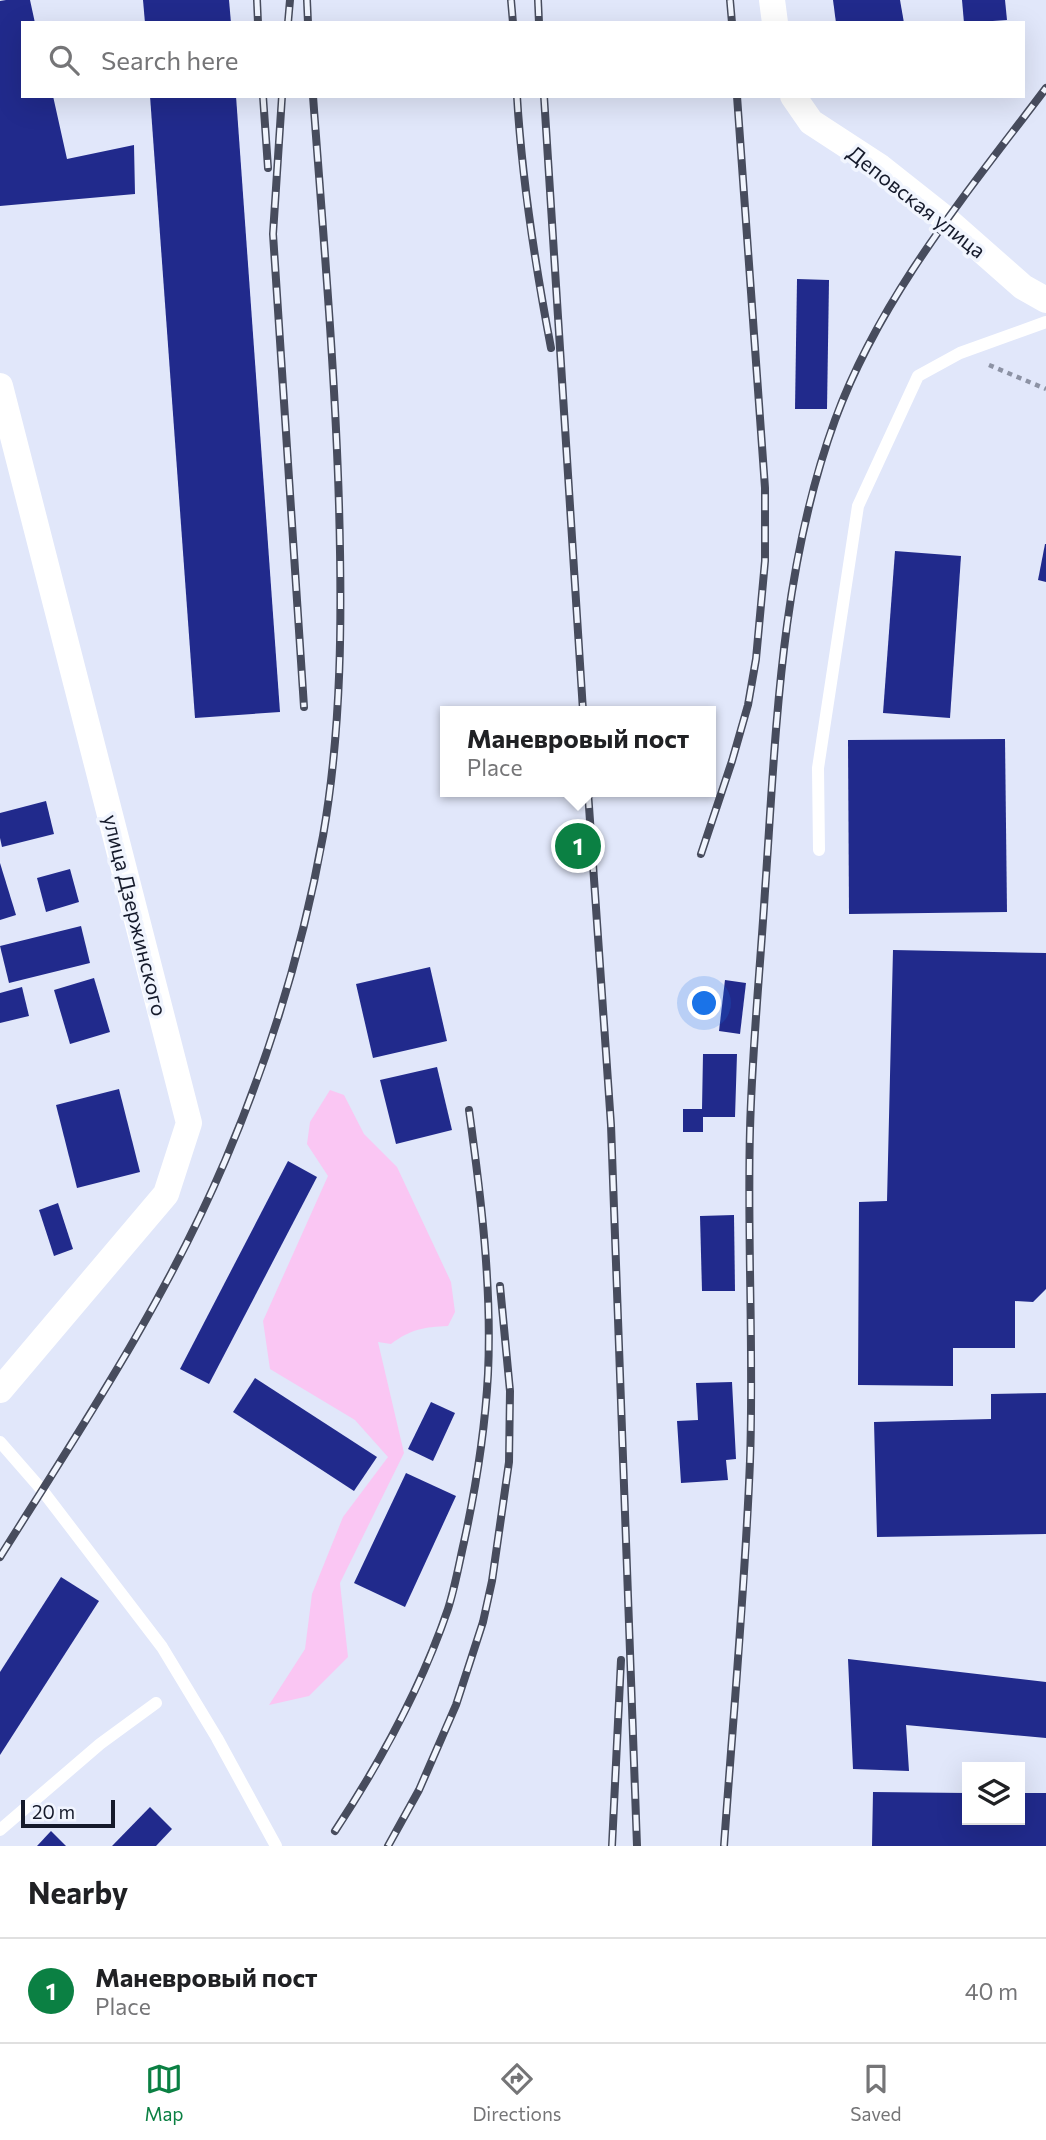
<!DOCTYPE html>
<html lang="en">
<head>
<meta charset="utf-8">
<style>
	:root { --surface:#fff; --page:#f6f6f6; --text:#202124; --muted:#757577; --line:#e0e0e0; --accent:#0b8043 }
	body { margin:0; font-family:Commissioner,sans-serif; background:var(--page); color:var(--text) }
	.controls { position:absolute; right:21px; bottom:21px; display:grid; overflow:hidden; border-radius:0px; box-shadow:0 7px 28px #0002 }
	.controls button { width:63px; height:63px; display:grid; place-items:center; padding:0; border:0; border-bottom:2px solid var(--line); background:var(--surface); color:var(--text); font:35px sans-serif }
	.scale { position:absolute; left:21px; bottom:18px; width:94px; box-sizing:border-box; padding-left:7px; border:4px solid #151a2b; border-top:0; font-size:19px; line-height:24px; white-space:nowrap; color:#151a2b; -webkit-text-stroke:5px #f1f5fe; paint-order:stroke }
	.you { position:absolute; left:705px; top:1004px; width:24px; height:24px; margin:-18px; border:5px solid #fff; border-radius:50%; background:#1a73e8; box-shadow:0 0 0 10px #1a73e833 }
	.badge { display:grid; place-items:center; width:46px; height:46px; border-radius:50%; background:var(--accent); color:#fff; font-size:23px; font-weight:700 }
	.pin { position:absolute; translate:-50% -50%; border:4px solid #fff; box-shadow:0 2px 7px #0006 }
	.popup { position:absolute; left:440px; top:706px; width:276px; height:91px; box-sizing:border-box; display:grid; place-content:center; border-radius:0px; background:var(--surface); filter:drop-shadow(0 2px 5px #0005); font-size:23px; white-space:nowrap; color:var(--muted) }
	.popup b { font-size:26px; color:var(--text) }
	.popup::after { content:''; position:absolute; left:50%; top:100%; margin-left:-14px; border:14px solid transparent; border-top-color:var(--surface) }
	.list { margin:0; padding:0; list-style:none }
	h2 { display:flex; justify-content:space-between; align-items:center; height:91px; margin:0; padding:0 28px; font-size:30px }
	h2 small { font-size:23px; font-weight:400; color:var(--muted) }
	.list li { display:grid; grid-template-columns:46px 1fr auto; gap:21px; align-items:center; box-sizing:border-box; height:105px; padding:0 28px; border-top:2px solid var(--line) }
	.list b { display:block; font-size:26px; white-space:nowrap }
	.list p { margin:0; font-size:23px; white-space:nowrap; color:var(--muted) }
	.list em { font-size:23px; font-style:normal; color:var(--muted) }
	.icon { flex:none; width:38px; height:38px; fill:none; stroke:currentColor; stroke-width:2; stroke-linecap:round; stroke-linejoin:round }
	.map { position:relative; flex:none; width:1046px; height:1846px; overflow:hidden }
	.search { position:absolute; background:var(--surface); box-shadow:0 7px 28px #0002; left:21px; right:21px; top:21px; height:77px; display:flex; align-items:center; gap:18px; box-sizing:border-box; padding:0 24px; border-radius:0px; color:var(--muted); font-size:26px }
	.sheet { height:196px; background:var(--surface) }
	nav { display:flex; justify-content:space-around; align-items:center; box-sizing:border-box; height:98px; border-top:2px solid var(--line); background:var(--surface); font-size:19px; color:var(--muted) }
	nav a { display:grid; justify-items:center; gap:4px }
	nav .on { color:var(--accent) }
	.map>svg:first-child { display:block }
	.green { fill:#fac6f3 }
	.building { fill:#212a8c }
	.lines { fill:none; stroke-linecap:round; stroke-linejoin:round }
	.path { stroke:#8c92a4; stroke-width:4.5; stroke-dasharray:5 5; stroke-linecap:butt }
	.service { stroke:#fff; stroke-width:12 }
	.minor { stroke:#fff; stroke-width:26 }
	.rail-casing { stroke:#474c5d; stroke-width:8 }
	.rail { stroke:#f1f5fe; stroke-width:5; stroke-dasharray:16; stroke-linecap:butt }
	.labels { text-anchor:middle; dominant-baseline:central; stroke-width:7; stroke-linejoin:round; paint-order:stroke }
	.street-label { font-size:21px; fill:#151a2b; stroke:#f1f5fe }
</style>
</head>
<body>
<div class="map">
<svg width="1046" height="1846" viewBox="0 0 1046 1846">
	<rect width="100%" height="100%" fill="#e1e7fa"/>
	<!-- green -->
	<path class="green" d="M330,1090L344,1095L364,1134L397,1167L451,1282L455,1312L448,1326C424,1327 411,1329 391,1344L378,1342L404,1453L340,1583L348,1657L309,1696L269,1705L305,1649L312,1594L343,1517L388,1457L355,1420L270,1369L263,1321L328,1176L307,1144L310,1122Z"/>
	<!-- building -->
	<g class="building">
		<polygon points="6,0 30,0 35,23 23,23 23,96 53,96 67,159 134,145 135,194 0,206 0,1"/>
		<polygon points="143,0 229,0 231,23 145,23"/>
		<polygon points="833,0 900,0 904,23 836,23"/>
		<polygon points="962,0 1005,0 1007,20 964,23"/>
		<polygon points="150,96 236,96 280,712 195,718"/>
		<polygon points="797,279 829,280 827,409 795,409"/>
		<polygon points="1045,544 1046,544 1046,582 1038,580"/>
		<polygon points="895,551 961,556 950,718 883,713"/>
		<polygon points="1005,739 1007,912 849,914 848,740"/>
		<polygon points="46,801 54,834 2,847 0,838 0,813"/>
		<polygon points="585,837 586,855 571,856 569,838"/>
		<polygon points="0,863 16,915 0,920"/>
		<polygon points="70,869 79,902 46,912 37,878"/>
		<polygon points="81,926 90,963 9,983 0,946"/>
		<polygon points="893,950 1046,953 1046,1289 1033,1302 1015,1301 1015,1348 953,1348 953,1386 858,1385 859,1202 887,1201"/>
		<polygon points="430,967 447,1041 373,1058 356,984"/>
		<polygon points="94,978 110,1032 70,1044 54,990"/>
		<polygon points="725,980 746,983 740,1034 719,1031"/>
		<polygon points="22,987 29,1016 0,1023 0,993"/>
		<polygon points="703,1054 737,1054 735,1117 703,1117 703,1132 683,1132 683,1109 702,1109"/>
		<polygon points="437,1067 452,1130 396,1144 380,1080"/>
		<polygon points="119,1089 140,1172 77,1188 56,1105"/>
		<polygon points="288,1161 317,1177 209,1384 180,1369"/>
		<polygon points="58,1203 73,1249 54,1256 39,1210"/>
		<polygon points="734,1215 735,1291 702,1291 700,1216"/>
		<polygon points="255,1378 377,1457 354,1491 233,1412"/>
		<polygon points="732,1382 736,1459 726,1460 728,1480 681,1483 677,1421 698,1420 696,1383"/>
		<polygon points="1046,1393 1046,1534 877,1537 874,1422 991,1419 991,1394"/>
		<polygon points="431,1402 455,1413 433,1461 408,1449"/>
		<polygon points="406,1473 456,1496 405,1607 354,1583"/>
		<polygon points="61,1577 99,1601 0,1755 0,1672"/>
		<polygon points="848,1659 1046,1682 1046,1738 906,1725 909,1771 853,1769"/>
		<polygon points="873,1792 967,1793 967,1820 1020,1820 1020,1793 1046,1793 1046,1846 872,1846"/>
		<polygon points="150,1807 172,1829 156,1846 112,1846"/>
		<polygon points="51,1831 66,1846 37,1846"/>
	</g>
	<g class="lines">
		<!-- path -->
		<polyline class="path" points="989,365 1046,389"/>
		<!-- service -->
		<g class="service">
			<polyline points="819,850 818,768 858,506 918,376 960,353 1046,322"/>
			<polyline points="0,1442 42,1490 162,1647 217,1738 276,1846"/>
			<polyline points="0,1830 100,1744 156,1703"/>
		</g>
		<!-- minor -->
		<g class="minor">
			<polyline points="772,0 775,23"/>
			<polyline points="793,96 811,122 880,167 947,220 1023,287 1046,300"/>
			<polyline points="0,386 189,1123 166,1194 0,1390"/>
		</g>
		<defs>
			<g id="rail">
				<polyline points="257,0 258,23"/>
				<polyline points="307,0 308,23"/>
				<polyline points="511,0 513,23"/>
				<polyline points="538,0 539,23"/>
				<polyline points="730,0 732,23"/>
				<polyline points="288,23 290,0"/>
				<polyline points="263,96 268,168"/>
				<polyline points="282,96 273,234 304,707"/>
				<path d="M517,96C522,181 535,264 551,348"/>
				<polyline points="544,96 583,711"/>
				<polyline points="588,792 611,1125 637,1846"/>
				<polyline points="701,854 732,761 748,705 756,659 765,561 765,488 737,96"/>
				<path d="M0,1557C81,1428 165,1302 225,1161C269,1058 303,947 323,836C342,727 342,615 339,505C335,369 323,232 313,96"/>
				<path d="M335,1831C381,1761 421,1688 448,1609C455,1587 459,1564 464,1542C476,1487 485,1430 488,1374C492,1286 481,1197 469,1110"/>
				<polyline points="388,1846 419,1790 456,1705 483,1622 492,1581 509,1462 510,1391 500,1286"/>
				<polyline points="612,1846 621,1660"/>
				<path d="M724,1846C733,1718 745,1589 750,1461C754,1351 747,1240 750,1130C752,1050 760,971 765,891C776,733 780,571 835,420C881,295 967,193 1046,88"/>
			</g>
		</defs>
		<!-- rail casing -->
		<use href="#rail" class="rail-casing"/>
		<!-- rail -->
		<use href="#rail" class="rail"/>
	</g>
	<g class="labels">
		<!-- street labels -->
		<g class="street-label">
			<text transform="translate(917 201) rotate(38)">Деповская улица</text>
			<text transform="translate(136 915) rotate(76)">улица Дзержинского</text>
		</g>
	</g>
</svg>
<div class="controls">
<button><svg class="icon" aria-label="layers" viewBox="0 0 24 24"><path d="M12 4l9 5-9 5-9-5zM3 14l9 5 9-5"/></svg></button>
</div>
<div class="scale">20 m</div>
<div class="you"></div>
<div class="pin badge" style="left:578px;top:846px">1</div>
<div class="popup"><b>Маневровый пост</b>Place</div>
<div class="search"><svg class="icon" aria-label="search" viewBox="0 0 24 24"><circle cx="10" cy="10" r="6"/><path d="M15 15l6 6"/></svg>Search here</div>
</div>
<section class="sheet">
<h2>Nearby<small></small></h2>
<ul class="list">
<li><span class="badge">1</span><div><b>Маневровый пост</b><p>Place</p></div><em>40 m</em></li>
</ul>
</section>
<nav>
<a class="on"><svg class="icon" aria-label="map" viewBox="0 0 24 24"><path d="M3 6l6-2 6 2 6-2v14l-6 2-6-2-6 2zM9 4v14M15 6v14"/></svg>Map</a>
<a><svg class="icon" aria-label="directions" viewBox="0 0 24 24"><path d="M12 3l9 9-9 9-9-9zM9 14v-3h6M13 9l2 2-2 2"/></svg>Directions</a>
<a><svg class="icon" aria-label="saved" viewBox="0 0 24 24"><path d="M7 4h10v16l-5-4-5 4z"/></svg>Saved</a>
</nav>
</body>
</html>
